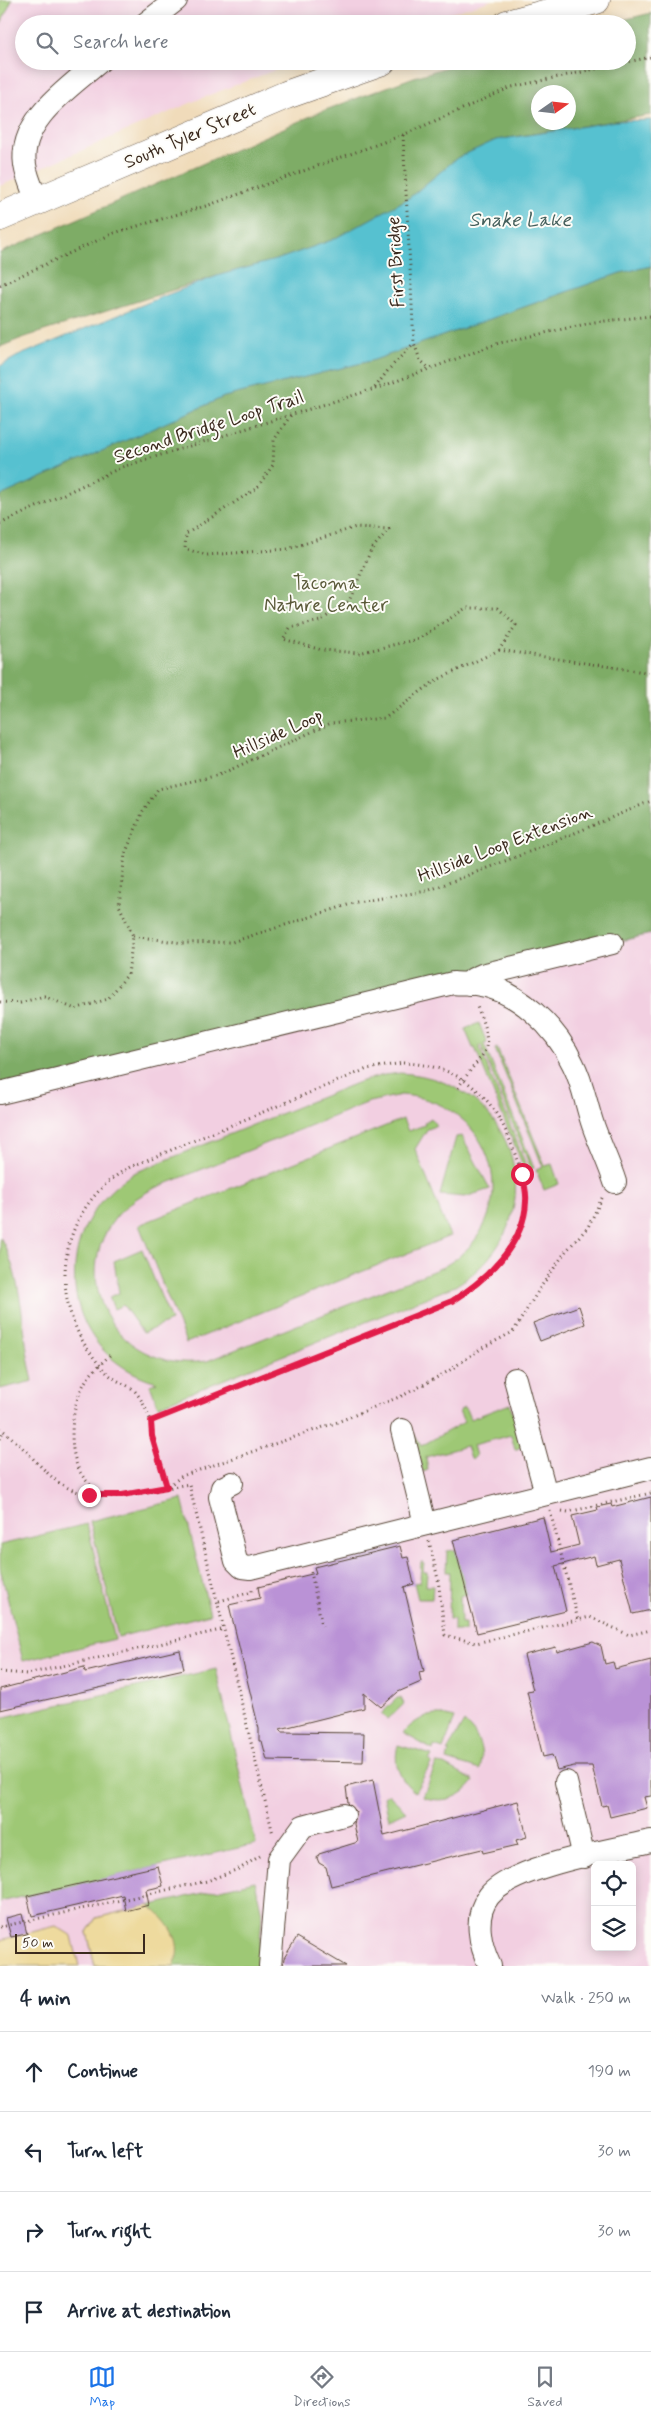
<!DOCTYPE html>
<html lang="en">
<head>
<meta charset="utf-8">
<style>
	:root { --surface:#fff; --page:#f2f2f3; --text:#1f2937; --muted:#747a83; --line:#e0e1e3; --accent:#1a73e8 }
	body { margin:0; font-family:Mynerve,sans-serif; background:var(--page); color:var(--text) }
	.controls { position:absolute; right:15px; bottom:15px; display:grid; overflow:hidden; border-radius:8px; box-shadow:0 2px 12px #0003 }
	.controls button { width:45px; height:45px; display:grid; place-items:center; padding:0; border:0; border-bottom:1px solid var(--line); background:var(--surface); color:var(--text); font:25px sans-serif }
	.compass { position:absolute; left:531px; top:85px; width:45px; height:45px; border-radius:50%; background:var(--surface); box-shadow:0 2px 12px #0003; rotate:76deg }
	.scale { position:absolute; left:15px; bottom:12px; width:130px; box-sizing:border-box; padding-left:5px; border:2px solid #3b2a1e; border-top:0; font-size:14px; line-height:18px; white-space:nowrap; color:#3b2a1e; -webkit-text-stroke:4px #fdfcf7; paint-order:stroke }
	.stop { position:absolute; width:15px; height:15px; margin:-11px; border:4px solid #e11d48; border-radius:50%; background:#fff }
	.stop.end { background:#e11d48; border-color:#fff; box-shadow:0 1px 5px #0008 }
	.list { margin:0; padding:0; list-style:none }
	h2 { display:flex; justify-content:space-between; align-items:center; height:65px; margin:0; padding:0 20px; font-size:21px }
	h2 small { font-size:16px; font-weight:400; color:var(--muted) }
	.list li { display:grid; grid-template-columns:32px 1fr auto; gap:15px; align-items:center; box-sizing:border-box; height:80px; padding:0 20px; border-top:1px solid var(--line) }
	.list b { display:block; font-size:19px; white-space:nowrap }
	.list em { font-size:16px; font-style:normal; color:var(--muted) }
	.icon { flex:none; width:28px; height:28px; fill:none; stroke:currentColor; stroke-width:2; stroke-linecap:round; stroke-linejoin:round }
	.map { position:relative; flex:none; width:651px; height:1966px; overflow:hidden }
	.search { position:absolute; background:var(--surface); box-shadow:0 2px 12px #0003; left:15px; right:15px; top:15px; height:55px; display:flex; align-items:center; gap:12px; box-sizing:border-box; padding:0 18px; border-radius:28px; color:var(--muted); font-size:19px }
	.sheet { height:385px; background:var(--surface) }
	nav { display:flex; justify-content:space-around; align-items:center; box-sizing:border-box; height:70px; border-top:1px solid var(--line); background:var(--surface); font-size:14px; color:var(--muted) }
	nav a { display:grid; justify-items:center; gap:2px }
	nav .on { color:var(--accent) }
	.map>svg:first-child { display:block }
	.built { fill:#f2cfe1; fill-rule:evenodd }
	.green { fill:#9ec874; stroke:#6c7949; fill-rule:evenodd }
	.forest { fill:#7eac66; stroke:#5c6b42; fill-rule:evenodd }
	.sand { fill:#eeda9e; stroke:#94825e }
	.water { fill:#56c1d0; stroke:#487677 }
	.building { fill:#ba92d6 }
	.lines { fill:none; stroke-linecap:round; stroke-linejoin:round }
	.minor-casing { stroke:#564535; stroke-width:24 }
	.major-casing { stroke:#564535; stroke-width:29 }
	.path { stroke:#564535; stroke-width:3; stroke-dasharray:1 4; stroke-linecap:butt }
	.minor { stroke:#fff; stroke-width:22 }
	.major { stroke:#fff; stroke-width:28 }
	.route { stroke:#e11d48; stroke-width:6 }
	.labels { text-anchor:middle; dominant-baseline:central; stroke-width:4; stroke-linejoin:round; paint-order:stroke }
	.street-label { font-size:19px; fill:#3b2a1e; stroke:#fdfcf7 }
	.park-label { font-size:19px; fill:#595938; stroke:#fdfcf7 }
	.water-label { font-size:20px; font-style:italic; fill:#445f5c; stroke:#fdfcf7 }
</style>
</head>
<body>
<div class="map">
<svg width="651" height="1966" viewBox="0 0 651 1966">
	<rect width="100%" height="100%" fill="#fdfcf7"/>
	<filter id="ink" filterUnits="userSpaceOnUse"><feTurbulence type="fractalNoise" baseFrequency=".02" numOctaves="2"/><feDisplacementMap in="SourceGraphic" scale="10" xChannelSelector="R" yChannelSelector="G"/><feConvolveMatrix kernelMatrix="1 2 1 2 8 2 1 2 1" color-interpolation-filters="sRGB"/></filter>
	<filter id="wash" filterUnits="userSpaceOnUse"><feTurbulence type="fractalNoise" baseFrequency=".0096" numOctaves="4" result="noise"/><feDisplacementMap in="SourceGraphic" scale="20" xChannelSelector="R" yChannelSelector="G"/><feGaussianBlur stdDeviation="1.12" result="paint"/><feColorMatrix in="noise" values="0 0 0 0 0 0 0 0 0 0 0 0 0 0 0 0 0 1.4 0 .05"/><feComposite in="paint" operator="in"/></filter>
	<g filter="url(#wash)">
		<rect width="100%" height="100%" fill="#f0dbba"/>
		<!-- built -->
		<g class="built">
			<polygon points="0,0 492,0 416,24 24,24 24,61 299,61 204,97 0,186"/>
			<path d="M651,934V1966H0V1087ZM595,1865H632V1947H595Z"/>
		</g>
		<!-- green -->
		<g class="green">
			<polygon points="0,0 12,0 0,26"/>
			<polygon points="479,1023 487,1043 484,1044 534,1168 531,1169 481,1045 479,1046 528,1170 525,1171 475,1048 473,1048 465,1029"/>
			<polygon points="497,1048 545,1166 552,1164 559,1184 544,1190 536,1170 543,1167 495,1049"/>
			<path d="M400,1073C520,1079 560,1224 455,1286L158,1406L150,1385L157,1382C56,1354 47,1225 134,1173L359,1082L384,1075ZM401,1095C497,1101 529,1219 443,1267L207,1361C95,1377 52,1237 153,1189L369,1102Z"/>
			<polygon points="431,1118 436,1125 429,1129 428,1128 415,1149 450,1236 186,1343 139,1225 403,1119 408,1131 425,1125 424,1123"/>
			<polygon points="462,1136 490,1189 465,1197 440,1195 456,1137"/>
			<path d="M0,1237C25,1281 21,1333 33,1381L0,1389Z"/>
			<polygon points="142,1249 171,1321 143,1333 123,1305 114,1309 109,1297 119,1293 114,1261"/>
			<polygon points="510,1404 523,1446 515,1450 511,1435 473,1445 476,1456 472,1460 470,1458 466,1446 426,1457 428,1470 423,1472 414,1434 421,1446 464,1422 459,1411 463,1407 466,1409 470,1419"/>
			<polygon points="182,1499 210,1614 118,1637 90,1521"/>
			<polygon points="87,1524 115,1639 23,1661 0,1568 0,1545"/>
			<polygon points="456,1550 467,1594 460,1596 461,1623 465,1623 465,1631 454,1631 454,1619 449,1619 450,1572 446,1572 447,1551"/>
			<polygon points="421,1562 424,1562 423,1572 427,1572 426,1586 433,1586 432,1599 418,1599 414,1583 420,1582"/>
			<polygon points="216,1669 256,1844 0,1902 0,1718"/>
			<polygon points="397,1698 401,1698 404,1704 388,1719 381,1714"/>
			<path d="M442,1715L455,1718L443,1749L434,1746L433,1750L403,1733C414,1721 426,1714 442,1715Z"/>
			<path d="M464,1722C479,1735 485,1751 480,1770L447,1760L449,1751H447Z"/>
			<path d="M398,1745L432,1755L429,1761L432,1762L415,1792C399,1780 393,1763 398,1745Z"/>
			<path d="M436,1764L445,1765L474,1781C463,1798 442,1804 423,1797Z"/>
			<polygon points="388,1794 406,1811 389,1819 384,1797"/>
			<polygon points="255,1881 262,1914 258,1966 95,1966 87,1932 96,1918"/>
		</g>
		<!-- forest -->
		<g class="forest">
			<path d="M651,13V115L496,140L457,158L409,198L332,240L279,259L220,275L22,338L0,347V253L320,112L414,77L467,61H627V24H606ZM538,92H568V122H538Z"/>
			<polygon points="651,266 651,934 0,1088 0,496 224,397 374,360 620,273"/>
		</g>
		<!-- sand -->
		<g class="sand">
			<path d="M149,1905C168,1921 185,1940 174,1966H95L87,1932L96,1918Z"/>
			<polygon points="56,1926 72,1936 79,1966 0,1966 0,1940"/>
		</g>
		<!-- water -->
		<polygon class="water" points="651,120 651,266 620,273 374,360 224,397 0,496 0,366 18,356 164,296 220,275 279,259 332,240 409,198 457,158 496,140 616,121"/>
		<g id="blocks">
			<!-- building -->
			<g class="building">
				<polygon points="579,1306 585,1324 540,1341 533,1323"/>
				<polygon points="651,1497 651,1610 633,1614 619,1559 596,1565 594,1556 555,1566 566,1611 477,1633 453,1540 543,1517 551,1552 579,1545 572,1516 598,1510 597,1507 611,1504 612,1507"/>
				<polygon points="400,1546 403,1558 408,1557 414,1584 404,1587 424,1671 419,1672 421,1682 398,1692 381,1707 364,1693 364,1708 280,1729 281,1732 364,1733 363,1762 267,1760 262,1741 259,1741 259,1729 229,1605 260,1598 258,1587 316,1573 314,1567"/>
				<polygon points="593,1642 601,1646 605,1664 613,1662 615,1669 651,1660 651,1796 644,1797 647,1808 610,1817 607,1805 602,1806 592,1766 574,1766 557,1770 552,1755 543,1757 527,1691 533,1690 524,1655 556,1647 557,1652"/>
				<polygon points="180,1650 184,1669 0,1710 0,1689 84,1667 85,1672"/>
				<polygon points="373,1780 384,1836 518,1801 527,1837 516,1840 518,1845 483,1853 482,1849 331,1886 326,1867 319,1863 317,1858 319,1854 358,1842 354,1824 357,1812 348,1803 346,1787"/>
				<polygon points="158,1866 163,1886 146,1890 149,1905 126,1911 123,1895 32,1916 27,1896"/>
				<polygon points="22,1914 27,1934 11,1937 6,1918"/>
				<polygon points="297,1937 346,1966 283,1966 284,1958"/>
			</g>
		</g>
	</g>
	<g filter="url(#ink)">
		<use href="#blocks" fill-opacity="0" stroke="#564535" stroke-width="1"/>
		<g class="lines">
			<defs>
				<g id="minor">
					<polyline points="145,24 176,0"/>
					<path d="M37,201C33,190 27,178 25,165C18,120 71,87 100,61"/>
					<polyline points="470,984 473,979 482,975 612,943"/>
					<path d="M0,1093L453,983C461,984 469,983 476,984C517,989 556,1027 573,1064C583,1083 586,1105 593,1125C600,1145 609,1163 615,1182"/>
					<polyline points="515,1379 546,1494"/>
					<polyline points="402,1430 425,1524"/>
					<polyline points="232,1483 222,1488 220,1497 236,1561 242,1567 250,1568 651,1468"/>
					<polyline points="566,1782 584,1857"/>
					<polyline points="270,1966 279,1859 303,1826 344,1815"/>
					<path d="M490,1966C480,1946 473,1916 489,1896C513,1866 612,1850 651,1841"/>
				</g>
				<g id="major">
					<polyline points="507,24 596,0"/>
					<polyline points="0,217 286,95 382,61"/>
				</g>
			</defs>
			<!-- minor casing -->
			<use href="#minor" class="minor-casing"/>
			<!-- major casing -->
			<use href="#major" class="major-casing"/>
			<!-- path -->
			<g class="path">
				<polyline points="403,135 414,343 420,360 429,368"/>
				<polyline points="0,285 114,233 209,205 403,135 512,87 651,57"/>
				<polyline points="375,389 499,343 595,322 651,316"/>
				<polyline points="0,524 122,467 374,389 389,369 414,343"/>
				<polyline points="499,650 651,673"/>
				<polyline points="133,936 183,943 232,942 357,902 427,891 539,848 651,801"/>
				<polyline points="0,1002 20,1003 44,996 75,1009 108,999 128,974 133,936 119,905 125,854 143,811 158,789 219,775 331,723 385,718 435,681 499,650 516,625 498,608 466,608 418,639 359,653 322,650 283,639 290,628 320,621 349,601 371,550 389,529 356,527 288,549 207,555 185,549 186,534 257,488 273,465 274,440 291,415"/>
				<path d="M403,1063C465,1065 497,1099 516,1157C521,1171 529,1189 526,1205C518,1248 488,1279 452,1301L151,1421C147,1412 143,1401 137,1394C132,1386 122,1384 115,1379C105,1373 96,1361 89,1351C45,1288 63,1204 130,1167L367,1069Z"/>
				<path d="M458,1088C485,1046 497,1057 476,1004"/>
				<polyline points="151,1421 152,1436 167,1487 182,1476 335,1423 404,1395 447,1372 482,1348 513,1332 540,1288 566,1251 588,1227 603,1196"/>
				<path d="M0,1428C20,1443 35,1462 53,1478C90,1510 146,1491 189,1484L273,1834"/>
				<polyline points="0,1439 3,1431"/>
				<path d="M101,1495C92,1487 83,1479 78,1468C68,1444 71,1407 84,1384C90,1373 101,1364 110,1355"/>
				<polyline points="550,1511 578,1620"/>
				<polyline points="562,1511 568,1512 651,1493"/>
				<polyline points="429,1541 438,1579 445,1635 476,1643 590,1617 629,1635 651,1630"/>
				<polyline points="311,1572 322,1626"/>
				<polyline points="219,1601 252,1592 252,1587"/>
				<polyline points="0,1672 27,1674 225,1629"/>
				<polyline points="0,1927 207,1881 241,1868 260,1856"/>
			</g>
			<!-- minor -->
			<use href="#minor" class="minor"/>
			<!-- major -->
			<use href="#major" class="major"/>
		</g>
	</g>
	<g class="lines" filter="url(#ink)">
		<!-- route -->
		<path class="route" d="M89,1495H122L167,1487L152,1436L151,1421L452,1301C486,1280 525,1244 526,1201C527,1192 524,1183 522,1174"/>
	</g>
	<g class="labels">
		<!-- street labels -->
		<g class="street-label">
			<text transform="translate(190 136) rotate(-23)">South Tyler Street</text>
			<text transform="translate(396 262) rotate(-93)">First Bridge</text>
			<text transform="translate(209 427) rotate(-18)">Second Bridge Loop Trail</text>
			<text transform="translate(278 734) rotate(-24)">Hillside Loop</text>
			<text transform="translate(505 844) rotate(-21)">Hillside Loop Extension</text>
		</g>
		<!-- park labels -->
		<g class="park-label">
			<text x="326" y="583">Tacoma<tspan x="326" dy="22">Nature Center</tspan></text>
		</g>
		<!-- water labels -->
		<g class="water-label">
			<text x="520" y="220">Snake Lake</text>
		</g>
	</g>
</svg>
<div class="controls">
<button><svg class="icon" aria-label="locate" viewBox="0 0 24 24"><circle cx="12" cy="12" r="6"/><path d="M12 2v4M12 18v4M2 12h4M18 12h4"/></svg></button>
<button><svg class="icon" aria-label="layers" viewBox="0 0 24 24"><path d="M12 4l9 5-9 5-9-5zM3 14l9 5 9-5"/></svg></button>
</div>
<svg class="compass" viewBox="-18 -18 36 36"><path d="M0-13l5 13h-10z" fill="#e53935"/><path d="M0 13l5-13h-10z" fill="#747a83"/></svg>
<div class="scale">50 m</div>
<div class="stop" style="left:522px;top:1174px"></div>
<div class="stop end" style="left:89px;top:1495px"></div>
<div class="search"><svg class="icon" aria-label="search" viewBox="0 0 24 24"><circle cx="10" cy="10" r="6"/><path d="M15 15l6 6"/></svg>Search here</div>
</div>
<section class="sheet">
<h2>4 min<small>Walk · 250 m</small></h2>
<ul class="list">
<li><svg class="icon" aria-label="ahead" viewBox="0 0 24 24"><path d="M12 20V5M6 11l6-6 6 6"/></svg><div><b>Continue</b></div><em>190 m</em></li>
<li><svg class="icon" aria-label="left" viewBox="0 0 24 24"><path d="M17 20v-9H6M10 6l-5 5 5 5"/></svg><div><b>Turn left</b></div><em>30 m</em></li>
<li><svg class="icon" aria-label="right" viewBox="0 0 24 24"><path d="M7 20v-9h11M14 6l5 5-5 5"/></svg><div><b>Turn right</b></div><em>30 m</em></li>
<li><svg class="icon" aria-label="arrive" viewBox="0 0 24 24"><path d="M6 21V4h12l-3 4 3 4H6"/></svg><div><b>Arrive at destination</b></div></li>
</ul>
</section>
<nav>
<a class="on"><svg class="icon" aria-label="map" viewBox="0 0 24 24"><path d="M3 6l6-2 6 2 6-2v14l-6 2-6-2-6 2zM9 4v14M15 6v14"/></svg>Map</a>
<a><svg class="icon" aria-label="directions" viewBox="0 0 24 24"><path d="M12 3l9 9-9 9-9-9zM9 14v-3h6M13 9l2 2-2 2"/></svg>Directions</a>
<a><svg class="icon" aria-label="saved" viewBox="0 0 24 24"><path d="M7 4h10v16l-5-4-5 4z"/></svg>Saved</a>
</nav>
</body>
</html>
